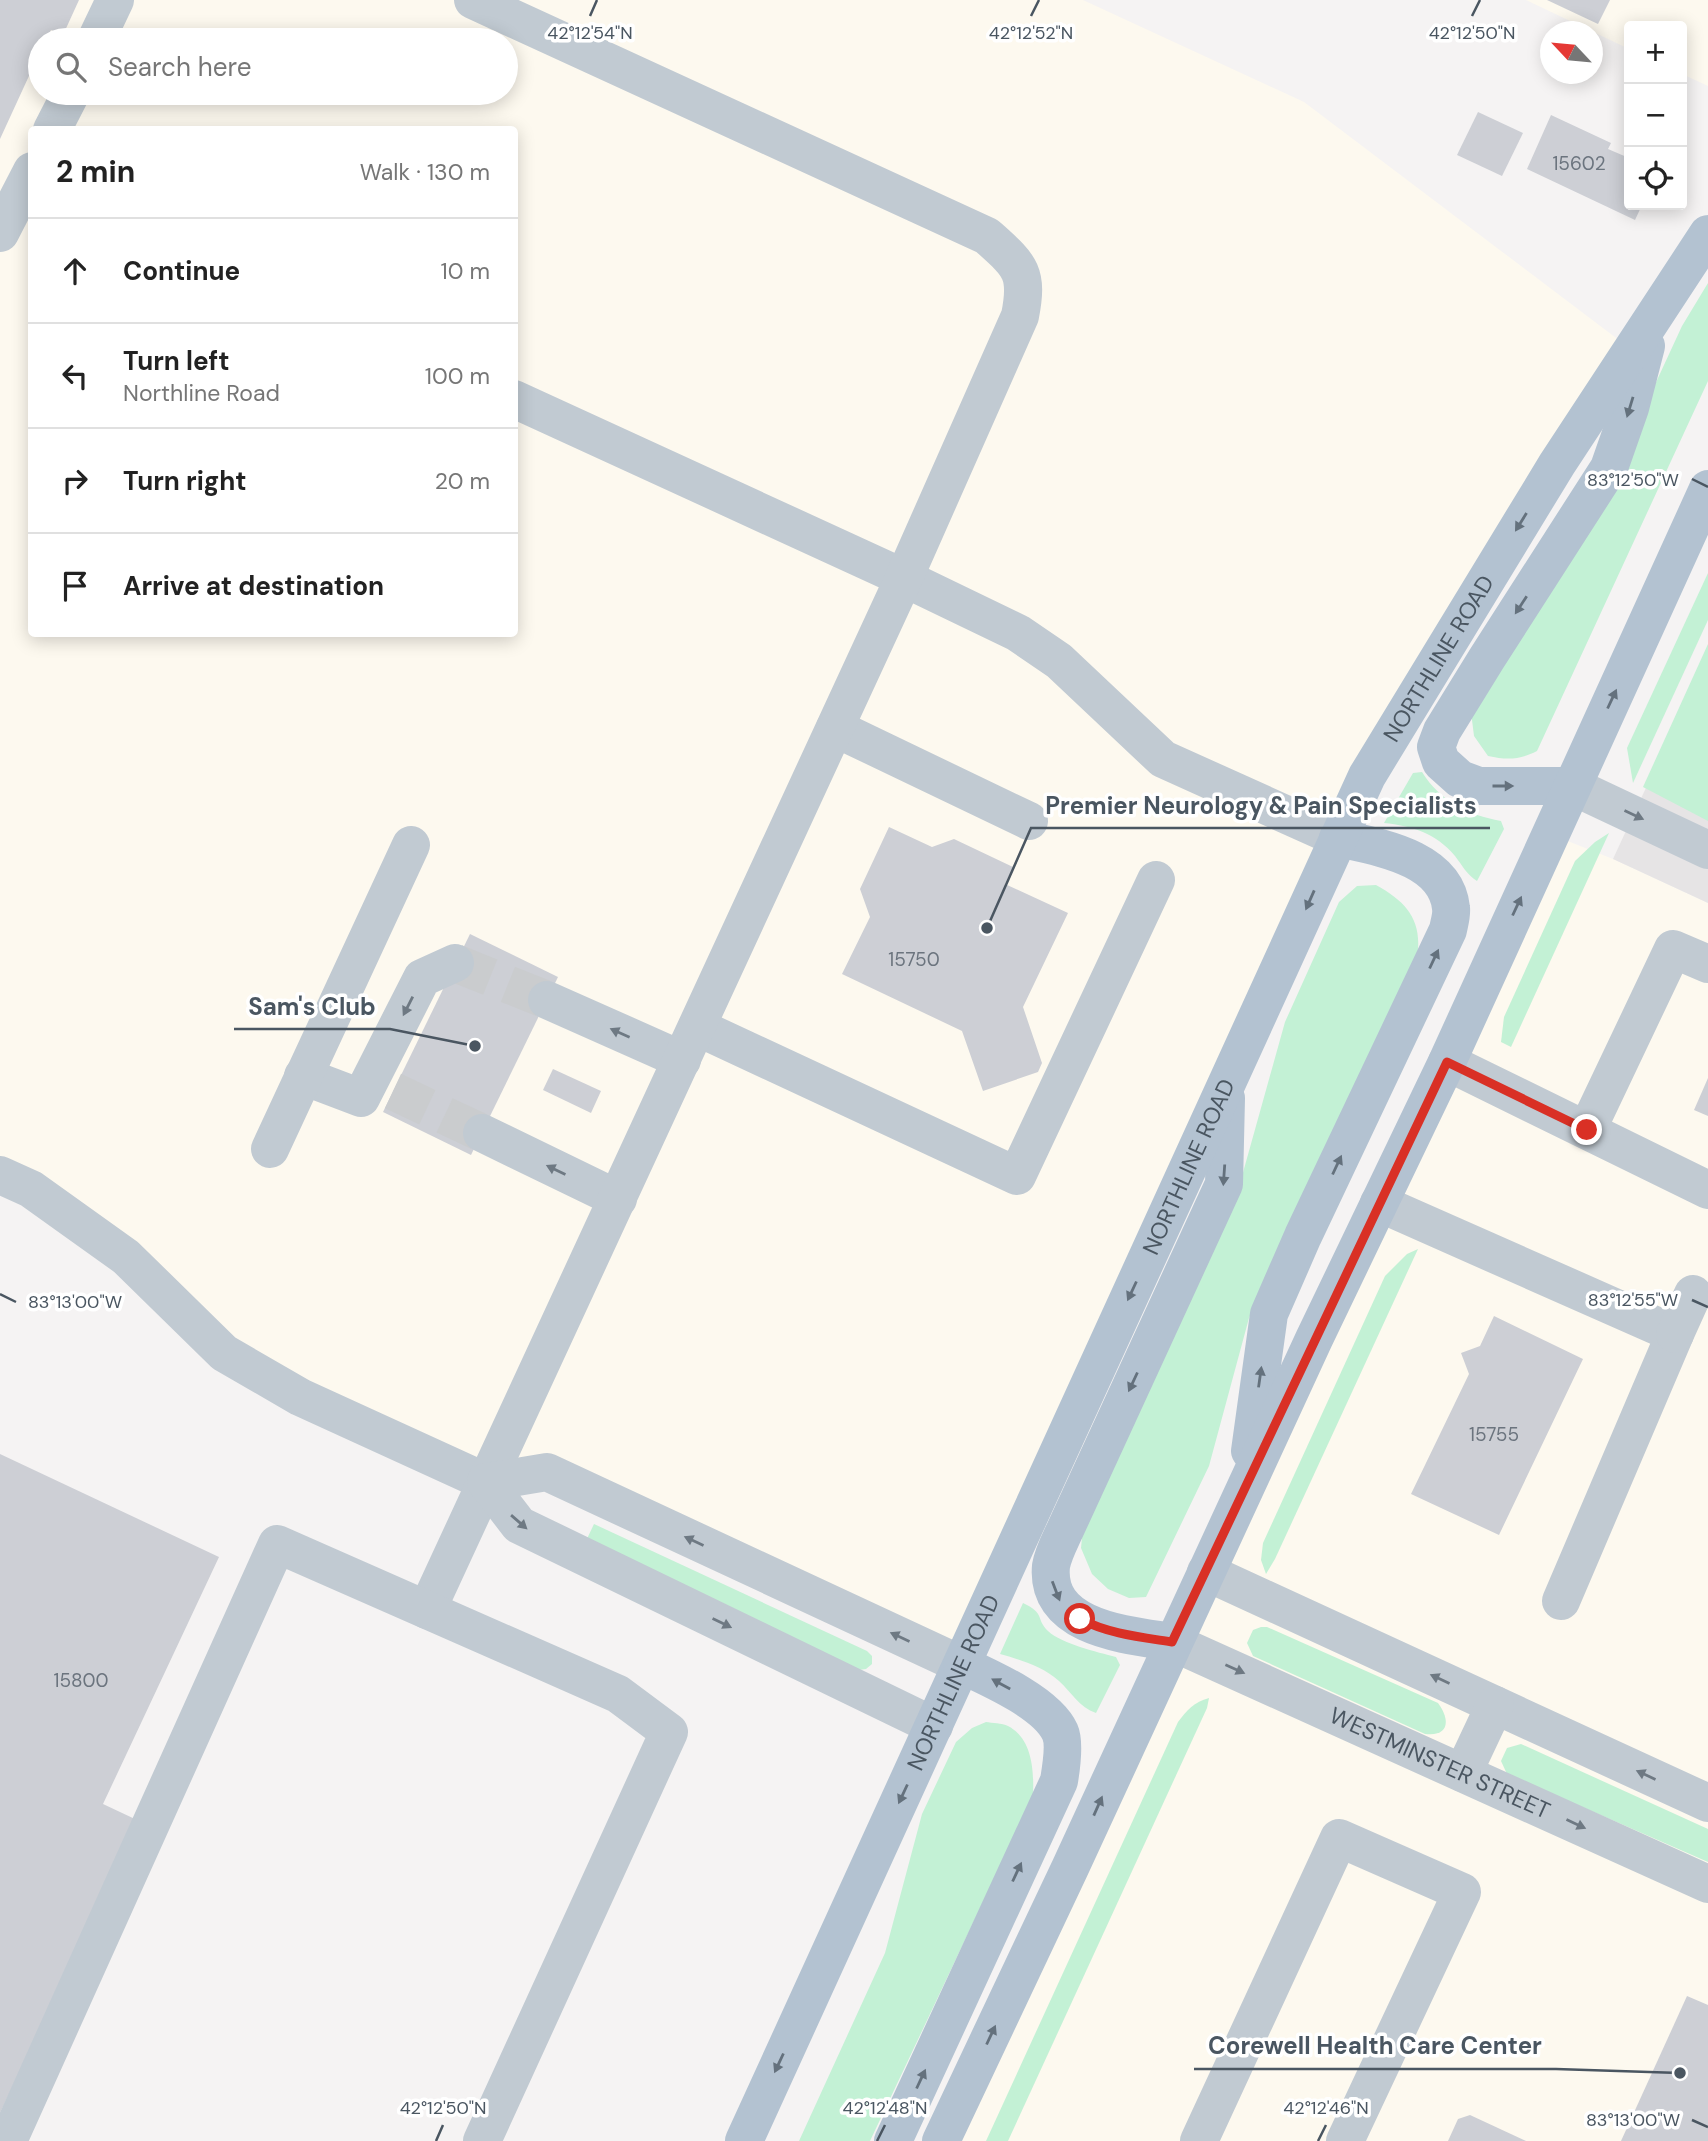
<!DOCTYPE html>
<html lang="en">
<head>
<meta charset="utf-8">
<style>
	:root { --surface:#fff; --page:#f6f6f6; --text:#222; --muted:#767676; --line:#e0e0e0 }
	body { margin:0; font-family:"DM Sans",sans-serif; background:var(--page); color:var(--text) }
	.controls { position:absolute; right:21px; top:21px; display:grid; overflow:hidden; border-radius:7px; box-shadow:0 4px 18px #0003 }
	.controls button { width:63px; height:63px; display:grid; place-items:center; padding:0; border:0; border-bottom:2px solid var(--line); background:var(--surface); color:var(--text); font:35px sans-serif }
	.compass { position:absolute; left:1540px; top:21px; width:63px; height:63px; border-radius:50%; background:var(--surface); box-shadow:0 4px 18px #0003; rotate:296deg }
	.stop { position:absolute; width:21px; height:21px; margin:-16px; border:5px solid #d93025; border-radius:50%; background:#fff }
	.stop.end { background:#d93025; border-color:#fff; box-shadow:0 2px 7px #0008 }
	.list { margin:0; padding:0; list-style:none }
	h2 { display:flex; justify-content:space-between; align-items:center; height:91px; margin:0; padding:0 28px; font-size:30px }
	h2 small { font-size:23px; font-weight:400; color:var(--muted) }
	.list li { display:grid; grid-template-columns:46px 1fr auto; gap:21px; align-items:center; box-sizing:border-box; height:105px; padding:0 28px; border-top:2px solid var(--line) }
	.list b { display:block; font-size:26px; white-space:nowrap }
	.list p { margin:0; font-size:23px; white-space:nowrap; color:var(--muted) }
	.list em { font-size:23px; font-style:normal; color:var(--muted) }
	.icon { flex:none; width:38px; height:38px; fill:none; stroke:currentColor; stroke-width:2; stroke-linecap:round; stroke-linejoin:round }
	.map { position:relative; flex:none; width:1708px; height:2141px; overflow:hidden }
	.search { position:absolute; background:var(--surface); box-shadow:0 4px 18px #0003; left:28px; top:28px; width:490px; height:77px; display:flex; align-items:center; gap:18px; box-sizing:border-box; padding:0 24px; border-radius:38px; color:var(--muted); font-size:26px }
	.panel { position:absolute; background:var(--surface); box-shadow:0 4px 18px #0003; left:28px; top:126px; width:490px; height:511px; border-radius:7px }
	.map>svg:first-child { display:block }
	.commercial { fill:#fdf9ef; fill-rule:evenodd }
	.education { fill:#e6e4e5 }
	.green { fill:#c3f1d5 }
	.building { fill:#cdcfd5 }
	.lines { fill:none; stroke-linecap:round; stroke-linejoin:round }
	.minor-tunnel { stroke:#caccce; stroke-width:38; stroke-dasharray:38 19; stroke-linecap:butt }
	.minor { stroke:#c1cad2; stroke-width:38 }
	.major { stroke:#b3c2d1; stroke-width:38 }
	.oneway { fill:#64717d }
	.oneway2 { fill:#6e7983 }
	.route { stroke:#d93025; stroke-width:9 }
	.ticks { fill:none; stroke:#4a5661; stroke-width:2.5 }
	.labels { text-anchor:middle; dominant-baseline:central; stroke-width:7; stroke-linejoin:round; paint-order:stroke }
	.number-label { font-size:19px; fill:#6b747e }
	.street-label { font-size:23px; fill:#4a5661; stroke:#fff }
	.ticks-label { font-size:18px; text-anchor:middle; fill:#4a5661; stroke:#fff; stroke-width:7; stroke-linejoin:round; paint-order:stroke }
	.leader { fill:none; stroke:#4a5661; stroke-width:2.5 }
	.callout-dot { fill:#4a5661; stroke:#fff; stroke-width:2.5 }
	.callout-label { font-size:24px; text-anchor:middle; font-weight:bold; fill:#4a5661; stroke:#fff; stroke-width:7; stroke-linejoin:round; paint-order:stroke }
</style>
</head>
<body>
<div class="map">
<svg width="1708" height="2141" viewBox="0 0 1708 2141">
	<rect width="100%" height="100%" fill="#f5f3f3"/>
	<!-- commercial -->
	<g class="commercial">
		<path d="M0,0H1083L1304,102L1632,350L1412,699L962,1665L547,1472L486,1482L300,1397L0,1175ZM40,40H506V93H40ZM32,130H514V634H32Z"/>
		<polygon points="1526,0 1708,0 1708,86 1682,74 1682,26 1629,26 1629,49"/>
		<polygon points="1550,834 1613,859 1708,903 1708,2141 941,2141"/>
	</g>
	<!-- education -->
	<polygon class="education" points="1708,654 1708,903 1613,859"/>
	<!-- green -->
	<g class="green">
		<path d="M1708,283V381L1537,751C1519,760 1507,760 1488,756L1474,736L1471,712L1603,497L1682,326Z"/>
		<polygon points="1708,573 1708,620 1633,783 1627,748"/>
		<polygon points="1708,644 1708,821 1643,787"/>
		<path d="M1422,772C1440,801 1468,815 1501,821L1504,829L1477,881C1467,875 1462,865 1455,856C1436,833 1412,826 1384,823L1413,773Z"/>
		<polygon points="1609,833 1511,1047 1501,1042 1504,1017 1575,861 1595,842"/>
		<path d="M1376,885C1407,902 1423,921 1417,957L1249,1318L1209,1466L1146,1597L1129,1598L1108,1589L1092,1574L1081,1548L1084,1517L1237,1194L1285,1022L1339,902L1357,886Z"/>
		<polygon points="1418,1249 1275,1559 1266,1574 1261,1560 1263,1543 1385,1276 1407,1254"/>
		<polygon points="594,1524 867,1651 872,1656 872,1664 866,1669 858,1670 585,1543"/>
		<path d="M1023,1603C1046,1614 1035,1618 1048,1631C1062,1644 1097,1652 1116,1657L1120,1665L1096,1713C1079,1707 1072,1693 1059,1681C1042,1666 1021,1660 1000,1654Z"/>
		<path d="M1261,1627H1267L1438,1703C1450,1719 1450,1737 1425,1734L1253,1656L1247,1643L1253,1630Z"/>
		<path d="M1209,1698L1207,1708L1008,2141H986L1178,1722C1187,1710 1194,1702 1209,1698Z"/>
		<path d="M986,1722C992,1723 1002,1723 1008,1726C1033,1739 1034,1772 1033,1796L870,2141H799L885,1953L922,1814L956,1742L972,1728Z"/>
		<polygon points="1521,1744 1708,1829 1708,1862 1507,1774 1501,1761 1507,1748"/>
	</g>
	<!-- building -->
	<g class="building">
		<polygon points="0,0 79,0 63,35 51,30 46,40 40,40 40,52 0,139"/>
		<polygon points="1547,0 1610,0 1598,24"/>
		<polygon points="1478,112 1523,133 1502,176 1457,155"/>
		<polygon points="1551,115 1611,143 1608,149 1629,158 1629,205 1642,205 1635,220 1527,169"/>
		<polygon points="889,827 932,847 954,839 1013,867 1005,884 1068,913 1023,1007 1042,1063 1038,1072 983,1091 962,1031 842,974 870,917 860,889"/>
		<polygon points="470,934 558,977 471,1155 383,1112"/>
		<polygon points="553,1069 601,1091 591,1113 543,1090"/>
		<polygon points="1708,1078 1708,1116 1694,1110"/>
		<polygon points="1494,1316 1583,1359 1499,1535 1411,1494 1469,1374 1461,1353 1480,1346"/>
		<polygon points="0,1454 219,1557 103,1804 137,1820 0,2113"/>
		<polygon points="1687,1996 1708,2005 1708,2141 1621,2141"/>
		<polygon points="1470,2115 1526,2141 1448,2141 1458,2119"/>
	</g>
	<g class="lines">
		<!-- minor-tunnel -->
		<g class="minor-tunnel">
			<polyline points="455,963 547,1000"/>
			<polyline points="393,1091 482,1133"/>
		</g>
		<!-- minor -->
		<g class="minor">
			<polyline points="96,40 115,0"/>
			<polyline points="52,130 71,93"/>
			<polyline points="0,233 32,171"/>
			<polyline points="514,399 904,578 1018,633 1059,661 1163,759 1338,838"/>
			<polyline points="835,728 1029,821"/>
			<polyline points="1572,786 1708,850"/>
			<polyline points="547,1000 682,1060"/>
			<polyline points="697,1027 1017,1176 1156,880"/>
			<polyline points="1447,1062 1708,1190"/>
			<polyline points="303,1076 361,1098 422,978 455,963"/>
			<polyline points="1587,1130 1673,949 1708,964"/>
			<polyline points="482,1133 618,1199"/>
			<polyline points="270,1149 411,845"/>
			<polyline points="0,1175 31,1189 126,1257 224,1353 300,1397 486,1482"/>
			<polyline points="1379,1203 1675,1334 1561,1601"/>
			<polyline points="1675,1334 1693,1294"/>
			<polyline points="1206,1572 1708,1803"/>
			<path d="M427,1610L904,578L1020,316C1029,271 1019,265 987,236L473,0"/>
			<path id="s1" d="M1172,1642L1708,1884"/>
			<polyline points="934,1726 519,1525 486,1482 547,1472 962,1665"/>
			<polyline points="1463,1773 1495,1705"/>
			<polyline points="8,2141 277,1544 618,1694 669,1732 482,2141"/>
			<polyline points="1199,2141 1339,1838 1462,1892 1345,2141"/>
		</g>
		<!-- major -->
		<g class="major">
			<polyline points="1572,786 1479,786 1460,779 1441,762 1436,747 1442,731 1487,658 1609,468 1630,408 1646,346"/>
			<path d="M1250,1451L1269,1314L1303,1236L1448,930C1449,924 1452,915 1451,908C1446,857 1377,847 1338,838"/>
			<path d="M1172,1642C1128,1635 1045,1629 1051,1566C1053,1554 1060,1541 1065,1530L1224,1184L1226,1098"/>
			<path id="s2" d="M744,2141L1367,776L1557,464L1708,234"/>
			<path d="M893,2141L1059,1781C1061,1769 1065,1743 1060,1732C1047,1703 990,1678 962,1665"/>
			<polyline points="941,2141 1070,1868 1314,1339 1447,1062 1708,489"/>
		</g>
	</g>
	<!-- one-way arrows -->
	<defs><path id="oneway-solid" d="M-6-.8H1V-3.2L6.5 0L1 3.2V.8H-6Z" transform="scale(1.75)"/></defs>
	<g class="oneway">
		<use href="#oneway-solid" transform="translate(1630 407) rotate(107)"/>
		<use href="#oneway-solid" transform="translate(1521 522) rotate(122)"/>
		<use href="#oneway-solid" transform="translate(1521 605) rotate(123)"/>
		<use href="#oneway-solid" transform="translate(1612 699) rotate(-65)"/>
		<use href="#oneway-solid" transform="translate(1503 786)"/>
		<use href="#oneway-solid" transform="translate(1310 900) rotate(114)"/>
		<use href="#oneway-solid" transform="translate(1517 906) rotate(-65)"/>
		<use href="#oneway-solid" transform="translate(1434 959) rotate(-65)"/>
		<use href="#oneway-solid" transform="translate(1337 1165) rotate(-65)"/>
		<use href="#oneway-solid" transform="translate(1224 1175) rotate(94)"/>
		<use href="#oneway-solid" transform="translate(1132 1291) rotate(115)"/>
		<use href="#oneway-solid" transform="translate(1260 1377) rotate(-82)"/>
		<use href="#oneway-solid" transform="translate(1133 1382) rotate(115)"/>
		<use href="#oneway-solid" transform="translate(1056 1591) rotate(69)"/>
		<use href="#oneway-solid" transform="translate(1001 1684) rotate(-151)"/>
		<use href="#oneway-solid" transform="translate(903 1794) rotate(115)"/>
		<use href="#oneway-solid" transform="translate(1098 1806) rotate(-66)"/>
		<use href="#oneway-solid" transform="translate(1017 1872) rotate(-65)"/>
		<use href="#oneway-solid" transform="translate(991 2035) rotate(-65)"/>
		<use href="#oneway-solid" transform="translate(779 2063) rotate(115)"/>
		<use href="#oneway-solid" transform="translate(921 2079) rotate(-65)"/>
	</g>
	<g class="oneway2">
		<use href="#oneway-solid" transform="translate(1634 815) rotate(25)"/>
		<use href="#oneway-solid" transform="translate(408 1006) rotate(117)"/>
		<use href="#oneway-solid" transform="translate(620 1033) rotate(-156)"/>
		<use href="#oneway-solid" transform="translate(556 1170) rotate(-154)"/>
		<use href="#oneway-solid" transform="translate(519 1522) rotate(41)"/>
		<use href="#oneway-solid" transform="translate(694 1541) rotate(-155)"/>
		<use href="#oneway-solid" transform="translate(722 1623) rotate(26)"/>
		<use href="#oneway-solid" transform="translate(900 1637) rotate(-155)"/>
		<use href="#oneway-solid" transform="translate(1235 1669) rotate(24)"/>
		<use href="#oneway-solid" transform="translate(1440 1679) rotate(-155)"/>
		<use href="#oneway-solid" transform="translate(1646 1775) rotate(-155)"/>
		<use href="#oneway-solid" transform="translate(1576 1824) rotate(25)"/>
	</g>
	<g class="lines">
		<!-- route -->
		<path class="route" d="M1080,1619C1109,1634 1140,1637 1172,1642C1264,1449 1354,1255 1447,1062L1587,1130"/>
	</g>
	<!-- ticks -->
	<path class="ticks" d="M590,16L597,0M1031,16L1039,0M1472,16L1480,0M1692,479L1708,487M0,1294L16,1302M1692,1300L1708,1307M1692,2120L1708,2127M436,2141L443,2125M877,2141L885,2125M1318,2141L1326,2125"/>
	<g class="labels">
		<!-- number labels -->
		<g class="number-label">
			<text x="1579" y="163">15602</text>
			<text x="914" y="959">15750</text>
			<text x="1494" y="1434">15755</text>
			<text x="81" y="1680">15800</text>
		</g>
		<!-- street labels -->
		<g class="street-label">
			<text stroke="none"><textPath href="#s2" startOffset="1638">NORTHLINE ROAD</textPath></text>
			<text stroke="none"><textPath href="#s2" startOffset="1071">NORTHLINE ROAD</textPath></text>
			<text stroke="none"><textPath href="#s2" startOffset="504">NORTHLINE ROAD</textPath></text>
			<text stroke="none"><textPath href="#s1" startOffset="294">WESTMINSTER STREET</textPath></text>
		</g>
	</g>
	<g class="ticks-label">
		<text x="590" y="39">42°12'54"N</text>
		<text x="1031" y="39">42°12'52"N</text>
		<text x="1472" y="39">42°12'50"N</text>
		<text x="1633" y="486">83°12'50"W</text>
		<text x="1633" y="1306">83°12'55"W</text>
		<text x="75" y="1308">83°13'00"W</text>
		<text x="443" y="2114">42°12'50"N</text>
		<text x="885" y="2114">42°12'48"N</text>
		<text x="1326" y="2114">42°12'46"N</text>
		<text x="1633" y="2126">83°13'00"W</text>
	</g>
	<!-- callouts -->
	<path class="leader" d="M987 928L1031 828H1490M475 1046L390 1029H234M1680 2073L1556 2069H1194"/>
	<g class="callout-dot">
		<circle cx="987" cy="928" r="7"/>
		<circle cx="475" cy="1046" r="7"/>
		<circle cx="1680" cy="2073" r="7"/>
	</g>
	<g class="callout-label">
		<text x="1261" y="814">Premier Neurology &amp; Pain Specialists</text>
		<text x="312" y="1015">Sam's Club</text>
		<text x="1375" y="2054">Corewell Health Care Center</text>
	</g>
</svg>
<div class="controls">
<button>+</button>
<button>−</button>
<button><svg class="icon" aria-label="locate" viewBox="0 0 24 24"><circle cx="12" cy="12" r="6"/><path d="M12 2v4M12 18v4M2 12h4M18 12h4"/></svg></button>
</div>
<svg class="compass" viewBox="-18 -18 36 36"><path d="M0-13l5 13h-10z" fill="#e53935"/><path d="M0 13l5-13h-10z" fill="#767676"/></svg>
<div class="stop" style="left:1080px;top:1619px"></div>
<div class="stop end" style="left:1587px;top:1130px"></div>
<div class="search"><svg class="icon" aria-label="search" viewBox="0 0 24 24"><circle cx="10" cy="10" r="6"/><path d="M15 15l6 6"/></svg>Search here</div>
<section class="panel">
<h2>2 min<small>Walk · 130 m</small></h2>
<ul class="list">
<li><svg class="icon" aria-label="ahead" viewBox="0 0 24 24"><path d="M12 20V5M6 11l6-6 6 6"/></svg><div><b>Continue</b></div><em>10 m</em></li>
<li><svg class="icon" aria-label="left" viewBox="0 0 24 24"><path d="M17 20v-9H6M10 6l-5 5 5 5"/></svg><div><b>Turn left</b><p>Northline Road</p></div><em>100 m</em></li>
<li><svg class="icon" aria-label="right" viewBox="0 0 24 24"><path d="M7 20v-9h11M14 6l5 5-5 5"/></svg><div><b>Turn right</b></div><em>20 m</em></li>
<li><svg class="icon" aria-label="arrive" viewBox="0 0 24 24"><path d="M6 21V4h12l-3 4 3 4H6"/></svg><div><b>Arrive at destination</b></div></li>
</ul>
</section>
</div>
</body>
</html>
